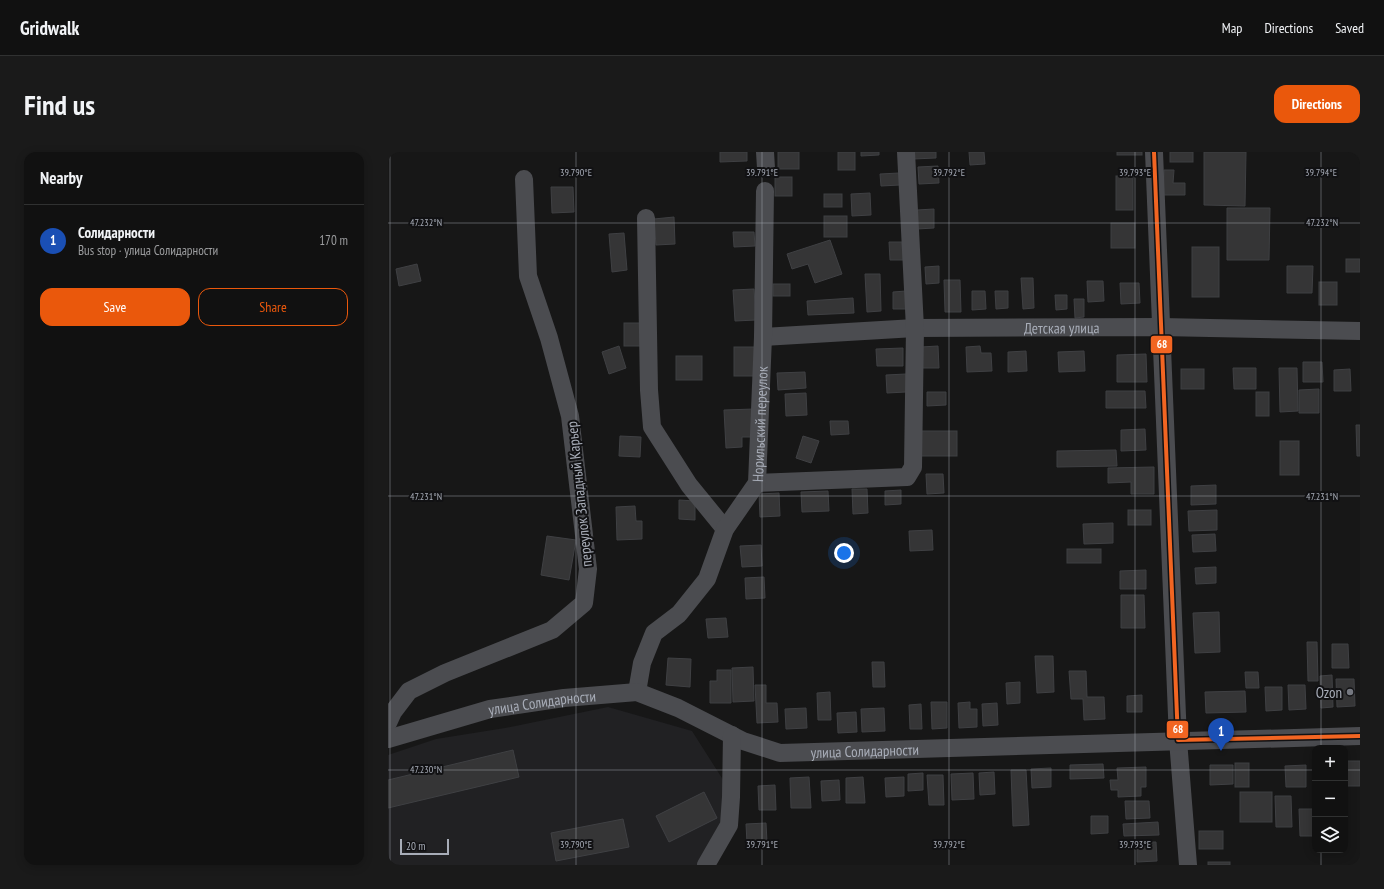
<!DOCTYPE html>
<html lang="en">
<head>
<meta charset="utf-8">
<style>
	:root { --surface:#111; --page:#1a1a1a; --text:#f1f3f6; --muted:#9c9d9f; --line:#303131; --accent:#ea580c }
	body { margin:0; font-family:"PT Sans Narrow",sans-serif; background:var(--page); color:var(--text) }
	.controls { position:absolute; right:12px; bottom:12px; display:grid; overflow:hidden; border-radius:8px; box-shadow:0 2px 10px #0003 }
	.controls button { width:36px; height:36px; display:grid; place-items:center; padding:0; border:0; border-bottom:1px solid var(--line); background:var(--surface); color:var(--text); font:20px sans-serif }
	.scale { position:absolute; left:12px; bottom:10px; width:49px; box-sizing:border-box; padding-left:4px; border:2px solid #a8adb8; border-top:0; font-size:11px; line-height:14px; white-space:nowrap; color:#a8adb8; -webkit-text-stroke:3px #111113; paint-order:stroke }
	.you { position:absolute; left:456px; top:401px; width:14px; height:14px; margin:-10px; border:3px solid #fff; border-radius:50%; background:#1a73e8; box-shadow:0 0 0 6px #1a73e833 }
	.badge { display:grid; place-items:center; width:26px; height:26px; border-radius:50%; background:var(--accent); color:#fff; font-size:13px; font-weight:700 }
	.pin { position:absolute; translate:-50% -33px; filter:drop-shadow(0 1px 2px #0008) }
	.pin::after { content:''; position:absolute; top:21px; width:14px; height:12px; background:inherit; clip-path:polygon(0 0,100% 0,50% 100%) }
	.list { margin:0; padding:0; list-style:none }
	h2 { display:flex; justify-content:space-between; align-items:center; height:52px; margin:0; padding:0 16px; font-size:17px }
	h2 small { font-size:13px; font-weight:400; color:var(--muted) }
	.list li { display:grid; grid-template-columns:26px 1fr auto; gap:12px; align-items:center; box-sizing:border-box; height:72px; padding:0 16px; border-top:1px solid var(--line) }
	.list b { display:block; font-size:15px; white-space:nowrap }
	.list p { margin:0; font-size:13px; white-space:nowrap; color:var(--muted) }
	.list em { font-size:13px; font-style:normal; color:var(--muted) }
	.actions { display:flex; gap:8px; padding:12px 16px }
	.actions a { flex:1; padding:9px 0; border:1px solid var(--accent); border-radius:12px; text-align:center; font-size:14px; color:var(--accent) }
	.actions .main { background:var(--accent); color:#fff }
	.icon { flex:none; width:22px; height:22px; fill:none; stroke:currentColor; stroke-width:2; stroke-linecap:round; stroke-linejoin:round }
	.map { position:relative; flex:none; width:972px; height:713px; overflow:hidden; border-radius:12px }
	header { display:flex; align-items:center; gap:24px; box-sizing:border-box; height:56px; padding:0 20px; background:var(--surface); border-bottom:1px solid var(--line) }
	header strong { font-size:19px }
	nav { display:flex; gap:22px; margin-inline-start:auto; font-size:14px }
	.intro { display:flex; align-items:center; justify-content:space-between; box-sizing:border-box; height:96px; padding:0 24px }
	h1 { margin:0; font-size:28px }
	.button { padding:10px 18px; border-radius:12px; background:var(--accent); color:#fff; font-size:14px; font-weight:700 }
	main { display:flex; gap:24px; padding:0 24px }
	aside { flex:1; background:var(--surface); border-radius:12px; box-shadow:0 2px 10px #0003 }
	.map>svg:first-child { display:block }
	.built { fill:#212123 }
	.building { fill:#353536; stroke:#3f4043 }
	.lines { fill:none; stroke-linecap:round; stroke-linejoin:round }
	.minor { stroke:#4b4c50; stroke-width:18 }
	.bus-1-casing { stroke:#111113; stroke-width:7 }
	.bus-1 { stroke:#f26522; stroke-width:4 }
	.ticks { fill:none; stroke:#a8adb8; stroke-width:1; stroke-opacity:0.45 }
	.poi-dot { fill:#757880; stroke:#111113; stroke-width:1.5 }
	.labels { text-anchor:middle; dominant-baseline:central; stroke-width:4; stroke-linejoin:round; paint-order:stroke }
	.street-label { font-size:15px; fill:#a8adb8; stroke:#111113 }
	.poi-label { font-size:15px; fill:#a8adb8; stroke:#111113; text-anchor:end }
	.ticks-label { font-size:10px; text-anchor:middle; fill:#a8adb8; stroke:#111113; stroke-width:4; stroke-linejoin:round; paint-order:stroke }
	.line-badge { stroke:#111113; stroke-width:1.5 }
	.badge-label { font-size:11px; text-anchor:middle; font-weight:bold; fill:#fff }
</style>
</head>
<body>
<header>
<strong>Gridwalk</strong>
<nav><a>Map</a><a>Directions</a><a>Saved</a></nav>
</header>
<div class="intro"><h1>Find us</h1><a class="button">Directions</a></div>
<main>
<aside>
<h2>Nearby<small></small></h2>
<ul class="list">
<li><span class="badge" style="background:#1a4fb4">1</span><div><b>Солидарности</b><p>Bus stop · улица Солидарности</p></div><em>170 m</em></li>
</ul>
<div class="actions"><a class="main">Save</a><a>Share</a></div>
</aside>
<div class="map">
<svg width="972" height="713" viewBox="0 0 972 713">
	<rect width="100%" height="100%" fill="#171717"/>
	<!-- built -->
	<polygon class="built" points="220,555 304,579 339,634 333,687 313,713 0,713 0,603 48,587 117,576"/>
	<!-- building -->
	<g class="building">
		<polygon points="332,0 359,0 359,9 332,10"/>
		<rect x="390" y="0" width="21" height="17"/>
		<rect x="450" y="0" width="17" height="18"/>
		<polygon points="473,0 491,0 491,3 473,4"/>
		<polygon points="525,0 548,0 548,6 525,7"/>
		<polygon points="581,0 596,0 597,12 582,13"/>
		<rect x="729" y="0" width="25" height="3"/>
		<rect x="782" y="0" width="23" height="10"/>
		<polygon points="816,0 858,0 857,54 816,53"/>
		<polygon points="550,14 551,31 531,32 530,15"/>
		<polygon points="776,18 786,18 785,31 797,31 797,43 775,43"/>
		<polygon points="511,21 512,33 493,34 492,22"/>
		<rect x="728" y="24" width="17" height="34"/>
		<rect x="387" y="25" width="17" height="19"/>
		<polygon points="163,35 185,35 186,60 164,61"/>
		<polygon points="482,41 483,63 464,64 463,42"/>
		<rect x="436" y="42" width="18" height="13"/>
		<polygon points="839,56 882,56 881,108 839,108"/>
		<polygon points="546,57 546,76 529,77 529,58"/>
		<rect x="436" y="64" width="23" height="21"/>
		<polygon points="286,65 287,92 268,93 266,67"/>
		<rect x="723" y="71" width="24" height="25"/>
		<polygon points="345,80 366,80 367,94 346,95"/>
		<polygon points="236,81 239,118 224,120 221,82"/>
		<polygon points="442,88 454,122 427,131 420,112 404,117 399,102"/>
		<polygon points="501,90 514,90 515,108 502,108"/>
		<rect x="804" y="95" width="27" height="50"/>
		<rect x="958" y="107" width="14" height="13"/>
		<polygon points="29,112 33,129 11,134 8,117"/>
		<polygon points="551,114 551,131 538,132 537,115"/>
		<polygon points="899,114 925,114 924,141 899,141"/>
		<polygon points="477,122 492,122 493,159 479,160"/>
		<polygon points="633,126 645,126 646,156 635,157"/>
		<polygon points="556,128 572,128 573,160 557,160"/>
		<polygon points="699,129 715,129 716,149 700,150"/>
		<rect x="931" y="130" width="18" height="23"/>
		<polygon points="732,131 751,131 752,151 733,152"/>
		<rect x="385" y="132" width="17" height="12"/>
		<polygon points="366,137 368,168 347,169 345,138"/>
		<polygon points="518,139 518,157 505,157 505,140"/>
		<polygon points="584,139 597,139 598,157 584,158"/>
		<polygon points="607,139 620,139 620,156 608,157"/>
		<polygon points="667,143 679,143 679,157 668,158"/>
		<polygon points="465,146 466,161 420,163 419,149"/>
		<polygon points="686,147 696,147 696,165 687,166"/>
		<rect x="236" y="171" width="17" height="23"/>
		<polygon points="231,194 238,216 221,222 214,200"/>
		<polygon points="550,194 551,216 534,216 533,195"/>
		<polygon points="592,194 593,201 603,201 604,219 579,220 578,195"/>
		<rect x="346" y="195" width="21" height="29"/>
		<polygon points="515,196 515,214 489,214 488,197"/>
		<polygon points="638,199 639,219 620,220 620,200"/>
		<polygon points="696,199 697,219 671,220 670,200"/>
		<polygon points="758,202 759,230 729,230 729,203"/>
		<rect x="288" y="204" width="26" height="24"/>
		<polygon points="915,210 934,210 935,230 915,230"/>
		<polygon points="845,216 868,216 868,237 846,237"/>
		<polygon points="891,216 909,216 910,259 892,260"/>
		<rect x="793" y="217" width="23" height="20"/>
		<polygon points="962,217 963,239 946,239 946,218"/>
		<polygon points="417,220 418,236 390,238 389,221"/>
		<polygon points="518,222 518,240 499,241 498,223"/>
		<polygon points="931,237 931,261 911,261 911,238"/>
		<polygon points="718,239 757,239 758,256 718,256"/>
		<polygon points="539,240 558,240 558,253 539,254"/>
		<rect x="868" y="240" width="13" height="24"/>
		<polygon points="418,241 419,263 398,264 397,242"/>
		<polygon points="366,257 367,285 354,285 354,295 338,296 336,258"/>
		<polygon points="442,269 460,269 461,282 443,283"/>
		<polygon points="968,273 972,273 972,304 969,304"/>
		<polygon points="757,277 758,298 733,299 733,278"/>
		<rect x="529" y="279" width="40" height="25"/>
		<polygon points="232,284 253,285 252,305 231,304"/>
		<polygon points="415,284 431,289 423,311 408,306"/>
		<rect x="892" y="289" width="19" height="34"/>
		<polygon points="728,298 729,314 669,315 669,299"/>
		<polygon points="766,315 766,342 743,342 743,330 720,331 720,316"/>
		<polygon points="538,322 555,322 556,341 539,342"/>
		<polygon points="828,333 828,352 803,353 803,334"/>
		<polygon points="464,337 479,337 480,361 465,362"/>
		<polygon points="513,338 513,352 497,353 497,339"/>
		<polygon points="440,339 441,359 414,360 413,340"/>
		<polygon points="391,341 392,364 372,365 371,342"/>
		<polygon points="291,348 307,349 307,368 291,367"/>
		<polygon points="247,354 248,369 254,369 254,387 229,388 228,355"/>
		<rect x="740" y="358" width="23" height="15"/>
		<polygon points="829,358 829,378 801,379 800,359"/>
		<polygon points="725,371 725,391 696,392 695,372"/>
		<polygon points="544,378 545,398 522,399 521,379"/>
		<polygon points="827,382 828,399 805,400 804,383"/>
		<polygon points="159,384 188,388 181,428 153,423"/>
		<polygon points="373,393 374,414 354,415 352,394"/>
		<rect x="679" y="397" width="34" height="14"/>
		<polygon points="828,415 828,431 808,432 807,416"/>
		<polygon points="758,418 758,437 732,437 732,419"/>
		<polygon points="376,425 377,446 358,447 357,426"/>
		<polygon points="733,443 756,443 757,476 733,476"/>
		<polygon points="831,460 832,500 807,501 805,461"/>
		<polygon points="338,466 340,485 320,486 318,467"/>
		<polygon points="919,490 929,490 930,529 920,529"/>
		<polygon points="944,492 960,492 961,516 944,516"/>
		<polygon points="647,504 665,504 666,540 649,541"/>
		<polygon points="280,506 303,507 302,535 278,533"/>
		<polygon points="484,510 496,510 497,535 485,535"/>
		<polygon points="365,515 366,549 345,550 344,516"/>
		<polygon points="329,518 343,518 343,551 322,551 322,529 329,529"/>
		<polygon points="681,519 698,519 699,545 716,545 717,567 696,568 695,547 683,547"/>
		<polygon points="857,520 870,520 871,536 858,536"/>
		<polygon points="944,523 945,555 933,556 932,524"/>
		<polygon points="948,527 966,527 967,554 949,555"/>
		<polygon points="632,530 632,551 619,552 618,531"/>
		<polygon points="367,533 378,533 378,551 389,551 390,570 369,571"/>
		<polygon points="900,533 917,533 918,557 901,558"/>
		<polygon points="877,535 894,535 894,558 878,559"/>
		<polygon points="857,539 858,560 818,561 817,540"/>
		<polygon points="442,540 443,568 430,568 429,541"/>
		<polygon points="754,543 754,560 739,560 739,544"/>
		<polygon points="543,550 559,550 559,576 544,577"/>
		<polygon points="582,550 582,557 589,557 589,575 571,576 570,551"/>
		<polygon points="609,551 610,573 595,574 594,552"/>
		<polygon points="533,552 534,577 522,577 521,553"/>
		<polygon points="418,556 419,576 398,577 397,557"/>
		<polygon points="496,556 497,579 474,580 473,557"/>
		<polygon points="468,560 469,580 450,581 449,561"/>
		<polygon points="125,598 131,625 0,656 0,628"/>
		<rect x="957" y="609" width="15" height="25"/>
		<rect x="847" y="611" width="14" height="24"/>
		<polygon points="715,612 716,626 682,627 682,613"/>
		<polygon points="822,613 845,613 845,632 822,633"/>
		<polygon points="918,613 918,635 898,635 897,614"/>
		<polygon points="758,615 758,635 753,635 753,644 730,645 730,638 723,638 722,628 730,628 729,616"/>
		<polygon points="663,616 663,635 644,636 643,617"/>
		<polygon points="623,618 638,618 641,673 625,674"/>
		<polygon points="606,620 607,642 592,643 591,621"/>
		<polygon points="535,621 535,638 520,639 520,622"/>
		<polygon points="585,621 586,647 564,648 563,622"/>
		<polygon points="539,623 555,623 556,653 541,653"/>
		<polygon points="421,625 423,656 403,656 402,626"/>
		<polygon points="475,625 477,651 458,651 458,626"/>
		<polygon points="516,625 516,644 498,645 497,626"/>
		<polygon points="451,628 452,648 434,649 433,629"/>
		<polygon points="387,633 388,658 371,658 370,634"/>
		<polygon points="316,640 329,666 281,690 268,664"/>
		<rect x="852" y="640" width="32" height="30"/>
		<polygon points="887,644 903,644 904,675 888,675"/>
		<polygon points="737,649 761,649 762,666 738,667"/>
		<polygon points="911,657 927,657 927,684 912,684"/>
		<polygon points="703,664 720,664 720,681 703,682"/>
		<polygon points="235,667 241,695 168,709 163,681"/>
		<polygon points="770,670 771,683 736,684 735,672"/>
		<polygon points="378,671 379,690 359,691 358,672"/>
		<rect x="811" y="679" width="24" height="18"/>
		<polygon points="749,690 768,690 769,709 749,710"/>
		<rect x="820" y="710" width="22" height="3"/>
	</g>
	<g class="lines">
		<!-- minor -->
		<g class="minor">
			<polyline points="377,0 378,16"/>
			<polyline points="766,0 790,588 800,713"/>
			<polyline points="258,66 261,238 264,275 301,333 337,377"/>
			<path id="s1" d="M375,185L527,176L773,175L972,179"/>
			<polyline points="369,331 519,325 525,315 527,176 518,0"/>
			<path id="s2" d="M249,540L254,511L266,481L291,462L319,427L337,377L369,331L375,185L377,39"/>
			<polyline points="0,571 5,560 21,539 57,521 164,478 196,451 200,417 182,264 161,186 140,124 136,27"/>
			<path id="s3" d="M0,587L102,557L176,546L249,540L290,556L355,589L392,601L972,584"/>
			<polyline points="318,713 341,673 343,645 344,583"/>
		</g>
		<defs>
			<polyline id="bus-1" points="766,0 790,588 972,584"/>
		</defs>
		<!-- bus-1 casing -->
		<use href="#bus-1" class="bus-1-casing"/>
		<!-- bus-1 -->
		<use href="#bus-1" class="bus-1"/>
	</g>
	<!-- ticks -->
	<path class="ticks" d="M2,0V713M188,0V713M374,0V713M561,0V713M747,0V713M933,0V596M0,71H972M0,344H972M0,618H927M957,618H972M933,698V713"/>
	<!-- markers -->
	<circle class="poi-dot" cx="962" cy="540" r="4"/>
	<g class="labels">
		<!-- street labels -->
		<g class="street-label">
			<text stroke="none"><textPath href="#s1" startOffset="299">Детская улица</textPath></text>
			<text stroke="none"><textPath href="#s2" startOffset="306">Норильский переулок</textPath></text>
			<text transform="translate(191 342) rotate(-96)">переулок Западный Карьер</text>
			<text stroke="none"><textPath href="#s3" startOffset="159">улица Солидарности</textPath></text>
			<text stroke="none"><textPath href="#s3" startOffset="495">улица Солидарности</textPath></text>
		</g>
		<!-- poi labels -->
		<g class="poi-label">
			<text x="954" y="540">Ozon</text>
		</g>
	</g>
	<g class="ticks-label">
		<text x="188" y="24">39.790°E</text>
		<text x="374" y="24">39.791°E</text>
		<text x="561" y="24">39.792°E</text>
		<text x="747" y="24">39.793°E</text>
		<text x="933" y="24">39.794°E</text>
		<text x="38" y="74">47.232°N</text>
		<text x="934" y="74">47.232°N</text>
		<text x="38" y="348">47.231°N</text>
		<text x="934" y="348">47.231°N</text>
		<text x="38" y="621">47.230°N</text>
		<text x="188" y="696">39.790°E</text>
		<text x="374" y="696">39.791°E</text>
		<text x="561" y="696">39.792°E</text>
		<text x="747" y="696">39.793°E</text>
	</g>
	<g class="line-badge">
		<rect x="762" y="183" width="23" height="19" rx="4" fill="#f26522"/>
		<rect x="778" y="568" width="23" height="19" rx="4" fill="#f26522"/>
	</g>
	<g class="badge-label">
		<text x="774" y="196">68</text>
		<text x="790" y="581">68</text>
	</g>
</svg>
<div class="controls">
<button>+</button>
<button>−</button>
<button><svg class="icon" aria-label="layers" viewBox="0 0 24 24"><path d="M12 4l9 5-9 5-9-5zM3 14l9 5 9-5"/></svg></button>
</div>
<div class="scale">20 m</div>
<div class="you"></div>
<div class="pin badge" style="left:833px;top:599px;background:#1a4fb4">1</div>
</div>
</main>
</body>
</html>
